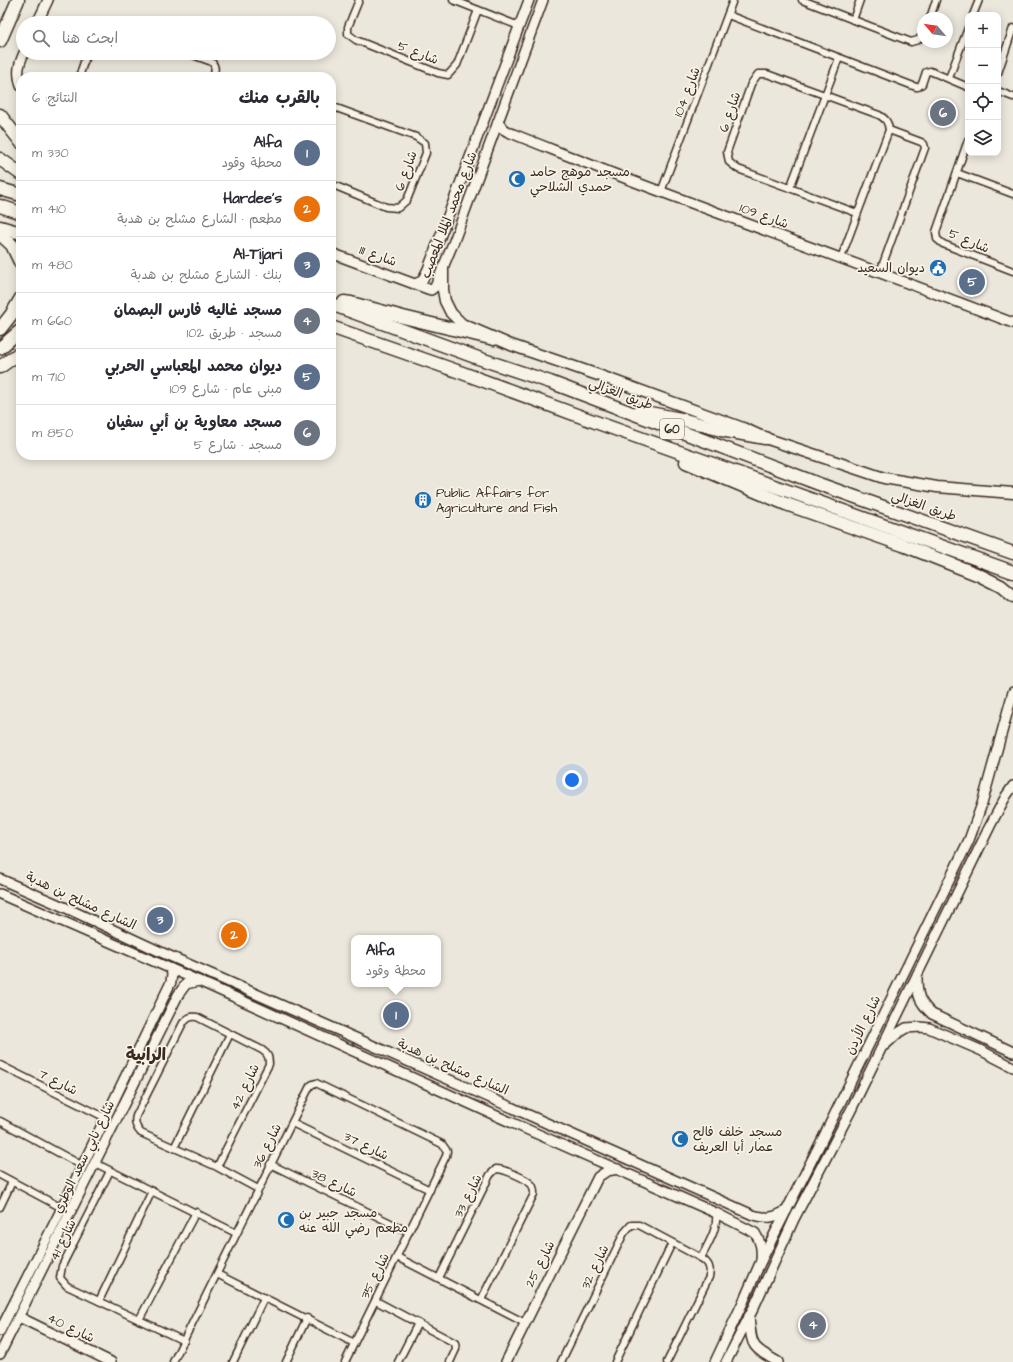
<!DOCTYPE html>
<html lang="ar">
<head>
<meta charset="utf-8">
<style>
	:root { --surface:#fff; --page:#f7f7f7; --text:#2b2b33; --muted:#7c7c81; --line:#e1e1e2; --accent:#1a73e8 }
	body { margin:0; font-family:"Architects Daughter","Playpen Sans Arabic",sans-serif; background:var(--page); color:var(--text); direction:rtl }
	.controls { position:absolute; right:12px; top:12px; display:grid; overflow:hidden; border-radius:8px; box-shadow:0 2px 10px #0003 }
	.controls button { width:36px; height:36px; display:grid; place-items:center; padding:0; border:0; border-bottom:1px solid var(--line); background:var(--surface); color:var(--text); font:20px sans-serif }
	.compass { position:absolute; left:917px; top:12px; width:36px; height:36px; border-radius:50%; background:var(--surface); box-shadow:0 2px 10px #0003; rotate:299deg }
	.you { position:absolute; left:572px; top:780px; width:14px; height:14px; margin:-10px; border:3px solid #fff; border-radius:50%; background:#1a73e8; box-shadow:0 0 0 6px #1a73e833 }
	.badge { display:grid; place-items:center; width:26px; height:26px; border-radius:50%; background:var(--accent); color:#fff; font-size:13px; font-weight:700 }
	.pin { position:absolute; translate:-50% -50%; border:2px solid #fff; box-shadow:0 1px 4px #0006 }
	.popup { position:absolute; left:351px; top:935px; width:90px; height:52px; box-sizing:border-box; display:grid; place-content:center; border-radius:8px; background:var(--surface); filter:drop-shadow(0 1px 3px #0005); font-size:13px; white-space:nowrap; color:var(--muted) }
	.popup b { font-size:15px; color:var(--text) }
	.popup::after { content:''; position:absolute; left:50%; top:100%; margin-left:-8px; border:8px solid transparent; border-top-color:var(--surface) }
	.list { margin:0; padding:0; list-style:none }
	h2 { display:flex; justify-content:space-between; align-items:center; height:52px; margin:0; padding:0 16px; font-size:17px }
	h2 small { font-size:13px; font-weight:400; color:var(--muted) }
	.list li { display:grid; grid-template-columns:26px 1fr auto; gap:12px; align-items:center; box-sizing:border-box; height:56px; padding:0 16px; border-top:1px solid var(--line) }
	.list b { display:block; font-size:15px; white-space:nowrap }
	.list p { margin:0; font-size:13px; white-space:nowrap; color:var(--muted) }
	.list em { font-size:13px; font-style:normal; color:var(--muted) }
	.icon { flex:none; width:22px; height:22px; fill:none; stroke:currentColor; stroke-width:2; stroke-linecap:round; stroke-linejoin:round }
	.map { position:relative; flex:none; width:1013px; height:1362px; overflow:hidden; direction:ltr }
	.search { position:absolute; background:var(--surface); box-shadow:0 2px 10px #0003; left:16px; top:16px; width:320px; height:44px; display:flex; align-items:center; gap:10px; box-sizing:border-box; padding:0 14px; border-radius:22px; color:var(--muted); font-size:15px }
	.panel { position:absolute; background:var(--surface); box-shadow:0 2px 10px #0003; left:16px; top:72px; width:320px; height:388px; border-radius:16px; direction:rtl }
	.map>svg:first-child { display:block }
	.lines { fill:none; stroke-linecap:round; stroke-linejoin:round }
	.street-casing { stroke:#3b2a1e; stroke-width:9 }
	.secondary-casing { stroke:#3b2a1e; stroke-width:12 }
	.primary-casing { stroke:#3b2a1e; stroke-width:13 }
	.highway-casing { stroke:#3b2a1e; stroke-width:15 }
	.street { stroke:#f7f3e8; stroke-width:6 }
	.secondary { stroke:#f7f3e8; stroke-width:9 }
	.primary { stroke:#f7f3e8; stroke-width:10 }
	.highway { stroke:#f7f3e8; stroke-width:12 }
	.labels { text-anchor:middle; dominant-baseline:central; stroke-width:3.5; stroke-linejoin:round; paint-order:stroke }
	.shield { fill:#f7f3e8; stroke:#73665b; stroke-width:1 }
	.shield-label { font-size:12px; font-weight:bold; fill:#3b2a1e }
	.street-label { font-size:13px; fill:#3b2a1e; stroke:#f7f3e8 }
	.poi-label { font-size:13px; fill:#3b2a1e; stroke:#f7f3e8; text-anchor:start }
	.district-label { font-size:17px; font-weight:bold; fill:#3b2a1e; stroke:#f7f3e8 }
</style>
</head>
<body>
<div class="map">
<svg width="1013" height="1362" viewBox="0 0 1013 1362">
	<rect width="100%" height="100%" fill="#ece7dc"/>
	<filter id="ink" filterUnits="userSpaceOnUse"><feTurbulence type="fractalNoise" baseFrequency=".025" numOctaves="2"/><feDisplacementMap in="SourceGraphic" scale="8" xChannelSelector="R" yChannelSelector="G"/><feConvolveMatrix kernelMatrix="1 2 1 2 8 2 1 2 1" color-interpolation-filters="sRGB"/></filter>
	<g filter="url(#ink)">
		<g class="lines">
			<defs>
				<g id="street">
					<polyline points="359,0 348,27 348,34 356,40 438,73 448,75 457,65 478,10"/>
					<polyline points="453,0 519,26"/>
					<polyline points="802,0 911,42 918,40 923,35"/>
					<polyline points="728,15 916,87 918,87 922,84 926,72 930,71 968,87"/>
					<polyline points="973,15 979,0"/>
					<polyline points="930,18 936,0"/>
					<polyline points="853,20 860,0"/>
					<path d="M187,53L212,62C216,67 215,71 213,77"/>
					<polyline points="998,73 1013,28"/>
					<polyline points="79,77 87,53"/>
					<polyline points="949,78 968,28"/>
					<polyline points="998,91 1013,97"/>
					<polyline points="331,106 416,137 425,143 426,153 407,200 398,208 386,207 331,184"/>
					<polyline points="968,140 936,232 937,239 943,244 1013,271"/>
					<polyline points="957,173 1013,194"/>
					<polyline points="790,188 839,58"/>
					<polyline points="661,192 733,0"/>
					<path d="M841,258L889,130C888,122 886,119 879,115L767,74H758L751,84L727,152L729,162L738,169L857,213"/>
					<polyline points="880,272 925,148 924,144 921,142 889,130"/>
					<polyline points="0,1065 106,1118"/>
					<polyline points="0,1121 83,1166"/>
					<polyline points="292,1123 430,1190"/>
					<polyline points="174,1148 230,1034"/>
					<polyline points="95,1163 236,1233"/>
					<polyline points="270,1164 409,1232"/>
					<path d="M217,1167L269,1064C269,1057 268,1054 262,1050L197,1017C190,1016 188,1018 183,1023L136,1116C134,1123 136,1128 141,1133L217,1167L258,1189"/>
					<polyline points="110,1171 62,1266 60,1278 67,1286 184,1341"/>
					<polyline points="0,1175 62,1208"/>
					<polyline points="0,1207 12,1182"/>
					<polyline points="397,1257 525,1323"/>
					<path d="M701,1258C708,1244 718,1229 716,1213"/>
					<polyline points="217,1274 354,1343"/>
					<path d="M439,1278L490,1175L496,1169C504,1169 526,1178 532,1185C534,1188 534,1191 534,1194L481,1300"/>
					<polyline points="99,1301 152,1191"/>
					<polyline points="376,1301 455,1343 456,1349 450,1362"/>
					<polyline points="139,1320 196,1212"/>
					<polyline points="173,1362 310,1086 313,1084 316,1083 442,1144 447,1151 446,1156 345,1362"/>
					<polyline points="233,1362 264,1298"/>
					<polyline points="286,1362 307,1318"/>
					<polyline points="398,1362 418,1323"/>
					<path d="M561,1362L624,1233L631,1225H639L701,1258C709,1263 711,1268 709,1277L667,1362"/>
					<polyline points="615,1362 672,1243"/>
				</g>
				<g id="secondary">
					<polyline points="37,23 48,0"/>
					<path d="M21,86C17,73 18,66 24,53"/>
					<path d="M498,122L503,129L508,132C559,152 610,173 662,192C779,236 896,278 1013,323"/>
					<polyline points="331,253 428,289 431,290 435,287 454,241 543,0"/>
					<polyline points="415,284 422,281 428,269 529,0"/>
					<path d="M0,879L64,907L163,953L331,1027L753,1215C768,1219 774,1218 787,1210"/>
					<path d="M0,894L199,981L499,1117L716,1213L755,1233C761,1242 762,1249 761,1261"/>
					<path d="M917,977C917,995 919,1002 932,1014L1013,1052"/>
					<polyline points="885,1045 898,1033 906,1028 920,1027 929,1028 980,1050 1013,1067"/>
					<path d="M749,1316C752,1347 750,1346 778,1362"/>
					<polyline points="19,1317 111,1362"/>
					<polyline points="0,1331 62,1208 171,982 172,974 171,969"/>
					<polyline points="0,1354 178,995 186,984 199,981"/>
					<polyline points="506,1362 598,1177 607,1171 618,1169"/>
					<polyline points="715,1362 744,1300 761,1261 824,1136 969,840 982,804 1013,692"/>
					<polyline points="726,1362 754,1307 794,1219 849,1114 990,826 1006,796 1013,786"/>
				</g>
				<polyline id="primary" points="443,268 443,290 445,301 451,313 462,324 511,345 598,375 743,428 765,438 884,478 937,487 1013,493"/>
				<g id="highway">
					<polyline points="0,41 18,0"/>
					<polyline points="0,115 21,142"/>
					<polyline points="0,159 21,174"/>
					<polyline points="0,189 21,195"/>
					<polyline points="0,206 21,213"/>
					<polyline points="0,227 21,233"/>
					<polyline points="0,234 12,245 21,264"/>
					<polyline points="344,302 351,303 403,317 494,339"/>
					<polyline points="331,304 478,358 550,382 819,484 1013,553"/>
					<polyline points="331,327 457,371 601,424 685,454 1013,572"/>
					<polyline points="0,329 11,315 21,298"/>
					<polyline points="0,348 21,330"/>
					<polyline points="0,367 21,352"/>
					<polyline points="639,411 681,419 721,430 765,438"/>
					<polyline points="686,462 786,504 903,545 979,575 1001,586 1013,596"/>
				</g>
			</defs>
			<!-- street casing -->
			<use href="#street" class="street-casing"/>
			<!-- secondary casing -->
			<use href="#secondary" class="secondary-casing"/>
			<!-- primary casing -->
			<use href="#primary" class="primary-casing"/>
			<!-- highway casing -->
			<use href="#highway" class="highway-casing"/>
			<!-- street -->
			<use href="#street" class="street"/>
			<!-- secondary -->
			<use href="#secondary" class="secondary"/>
			<!-- primary -->
			<use href="#primary" class="primary"/>
			<!-- highway -->
			<use href="#highway" class="highway"/>
		</g>
	</g>
	<!-- icons -->
	<defs>
		<symbol id="mosque-disc" viewBox="-11 -11 22 22"><circle r="9.5" fill="#1f6fb2" stroke="#f7f3e8"/><path d="M3.5-4.9A6 6 0 1 0 3.5 4.9A5 5 0 1 1 3.5-4.9Z" fill="#fff"/></symbol>
		<symbol id="civic-disc" viewBox="-11 -11 22 22"><circle r="9.5" fill="#1f6fb2" stroke="#f7f3e8"/><path d="M-.6-6.5H3V-4.5H.6V-3L4-1V1h2V6H-6V1h2V-1L-.6-3ZM-1.2 2.5V6h2.4V2.5Z" fill="#fff"/></symbol>
		<symbol id="building-disc" viewBox="-11 -11 22 22"><circle r="9.5" fill="#1f6fb2" stroke="#f7f3e8"/><path d="M-4-6H4V6H1V3H-1V6H-4ZM-2.5-4.3h1.7v1.8h-1.7ZM.8-4.3h1.7v1.8H.8ZM-2.5-1h1.7V.8h-1.7ZM.8-1h1.7V.8H.8Z" fill="#fff"/></symbol>
	</defs>
	<g fill-rule="evenodd">
		<use href="#mosque-disc" x="507" y="169" width="20" height="20"/>
		<use href="#civic-disc" x="928" y="258" width="20" height="20"/>
		<use href="#building-disc" x="413" y="490" width="20" height="20"/>
		<use href="#mosque-disc" x="670" y="1129" width="20" height="20"/>
		<use href="#mosque-disc" x="276" y="1210" width="20" height="20"/>
	</g>
	<g class="labels">
		<!-- shield labels -->
		<rect class="shield" x="660" y="419" width="24" height="20" rx="3"/>
		<g class="shield-label">
			<text x="672" y="429">60</text>
		</g>
		<!-- street labels -->
		<g class="street-label">
			<text transform="translate(418 53) rotate(21)">شارع 5</text>
			<text transform="translate(687 92) rotate(-69)">شارع 104</text>
			<text transform="translate(730 112) rotate(-71)">شارع 6</text>
			<text transform="translate(406 171) rotate(-70)">شارع 6</text>
			<text transform="translate(449 215) rotate(-69)">شارع محمد الملا المعصب</text>
			<text transform="translate(764 216) rotate(20)">شارع 109</text>
			<text transform="translate(969 241) rotate(23)">شارع 5</text>
			<text transform="translate(378 256) rotate(20)">شارع 111</text>
			<text transform="translate(621 394) rotate(21)">طريق الغزالي</text>
			<text transform="translate(924 506) rotate(19)">طريق الغزالي</text>
			<text transform="translate(81 901) rotate(25)">الشارع مشلح بن هدبة</text>
			<text transform="translate(863 1025) rotate(-64)">شارع الأردن</text>
			<text transform="translate(453 1067) rotate(24)">الشارع مشلح بن هدبة</text>
			<text transform="translate(58 1082) rotate(27)">شارع 7</text>
			<text transform="translate(245 1087) rotate(-64)">شارع 42</text>
			<text transform="translate(267 1146) rotate(-63)">شارع 36</text>
			<text transform="translate(366 1146) rotate(26)">شارع 37</text>
			<text transform="translate(84 1157) rotate(-64)">شارع نابي سعد الوطري</text>
			<text transform="translate(334 1183) rotate(26)">شارع 38</text>
			<text transform="translate(468 1196) rotate(-63)">شارع 33</text>
			<text transform="translate(63 1240) rotate(-64)">شارع 41</text>
			<text transform="translate(540 1264) rotate(-63)">شارع 25</text>
			<text transform="translate(595 1267) rotate(-64)">شارع 32</text>
			<text transform="translate(375 1276) rotate(-64)">شارع 35</text>
			<text transform="translate(71 1328) rotate(26)">شارع 40</text>
		</g>
		<!-- poi labels -->
		<g class="poi-label">
			<text x="530" y="172">مسجد موهج حامد<tspan x="530" dy="15">حمدي الشلاحي</tspan></text>
			<text x="925" y="268" text-anchor="end">ديوان السعيد</text>
			<text x="436" y="493">Public Affairs for<tspan x="436" dy="15">Agriculture and Fish</tspan></text>
			<text x="693" y="1132">مسجد خلف فالح<tspan x="693" dy="15">عمار أبا العريف</tspan></text>
			<text x="299" y="1213">مسجد جبير بن<tspan x="299" dy="15">مطعم رضي الله عنه</tspan></text>
		</g>
		<!-- district labels -->
		<g class="district-label">
			<text x="146" y="1055">الرابية</text>
		</g>
	</g>
</svg>
<div class="controls">
<button>+</button>
<button>−</button>
<button><svg class="icon" aria-label="locate" viewBox="0 0 24 24"><circle cx="12" cy="12" r="6"/><path d="M12 2v4M12 18v4M2 12h4M18 12h4"/></svg></button>
<button><svg class="icon" aria-label="layers" viewBox="0 0 24 24"><path d="M12 4l9 5-9 5-9-5zM3 14l9 5 9-5"/></svg></button>
</div>
<svg class="compass" viewBox="-18 -18 36 36"><path d="M0-13l5 13h-10z" fill="#e53935"/><path d="M0 13l5-13h-10z" fill="#7c7c81"/></svg>
<div class="you"></div>
<div class="pin badge" style="left:396px;top:1015px;background:#5c6f8a">1</div>
<div class="popup"><b>Alfa</b>محطة وقود</div>
<div class="pin badge" style="left:234px;top:935px;background:#e8710a">2</div>
<div class="pin badge" style="left:160px;top:920px;background:#5c6f8a">3</div>
<div class="pin badge" style="left:813px;top:1325px;background:#6b7280">4</div>
<div class="pin badge" style="left:972px;top:282px;background:#5c6f8a">5</div>
<div class="pin badge" style="left:943px;top:113px;background:#6b7280">6</div>
<div class="search"><svg class="icon" aria-label="search" viewBox="0 0 24 24"><circle cx="10" cy="10" r="6"/><path d="M15 15l6 6"/></svg>ابحث هنا</div>
<section class="panel">
<h2>بالقرب منك<small>النتائج: 6</small></h2>
<ul class="list">
<li><span class="badge" style="background:#5c6f8a">1</span><div><b>Alfa</b><p>محطة وقود</p></div><em>330 m</em></li>
<li><span class="badge" style="background:#e8710a">2</span><div><b>Hardee's</b><p>مطعم · الشارع مشلح بن هدبة</p></div><em>410 m</em></li>
<li><span class="badge" style="background:#5c6f8a">3</span><div><b>Al-Tijari</b><p>بنك · الشارع مشلح بن هدبة</p></div><em>480 m</em></li>
<li><span class="badge" style="background:#6b7280">4</span><div><b>مسجد غاليه فارس البصمان</b><p>مسجد · طريق 102</p></div><em>660 m</em></li>
<li><span class="badge" style="background:#5c6f8a">5</span><div><b>ديوان محمد المعباسي الحربي</b><p>مبنى عام · شارع 109</p></div><em>710 m</em></li>
<li><span class="badge" style="background:#6b7280">6</span><div><b>مسجد معاوية بن أبي سفيان</b><p>مسجد · شارع 5</p></div><em>850 m</em></li>
</ul>
</section>
</div>
</body>
</html>
